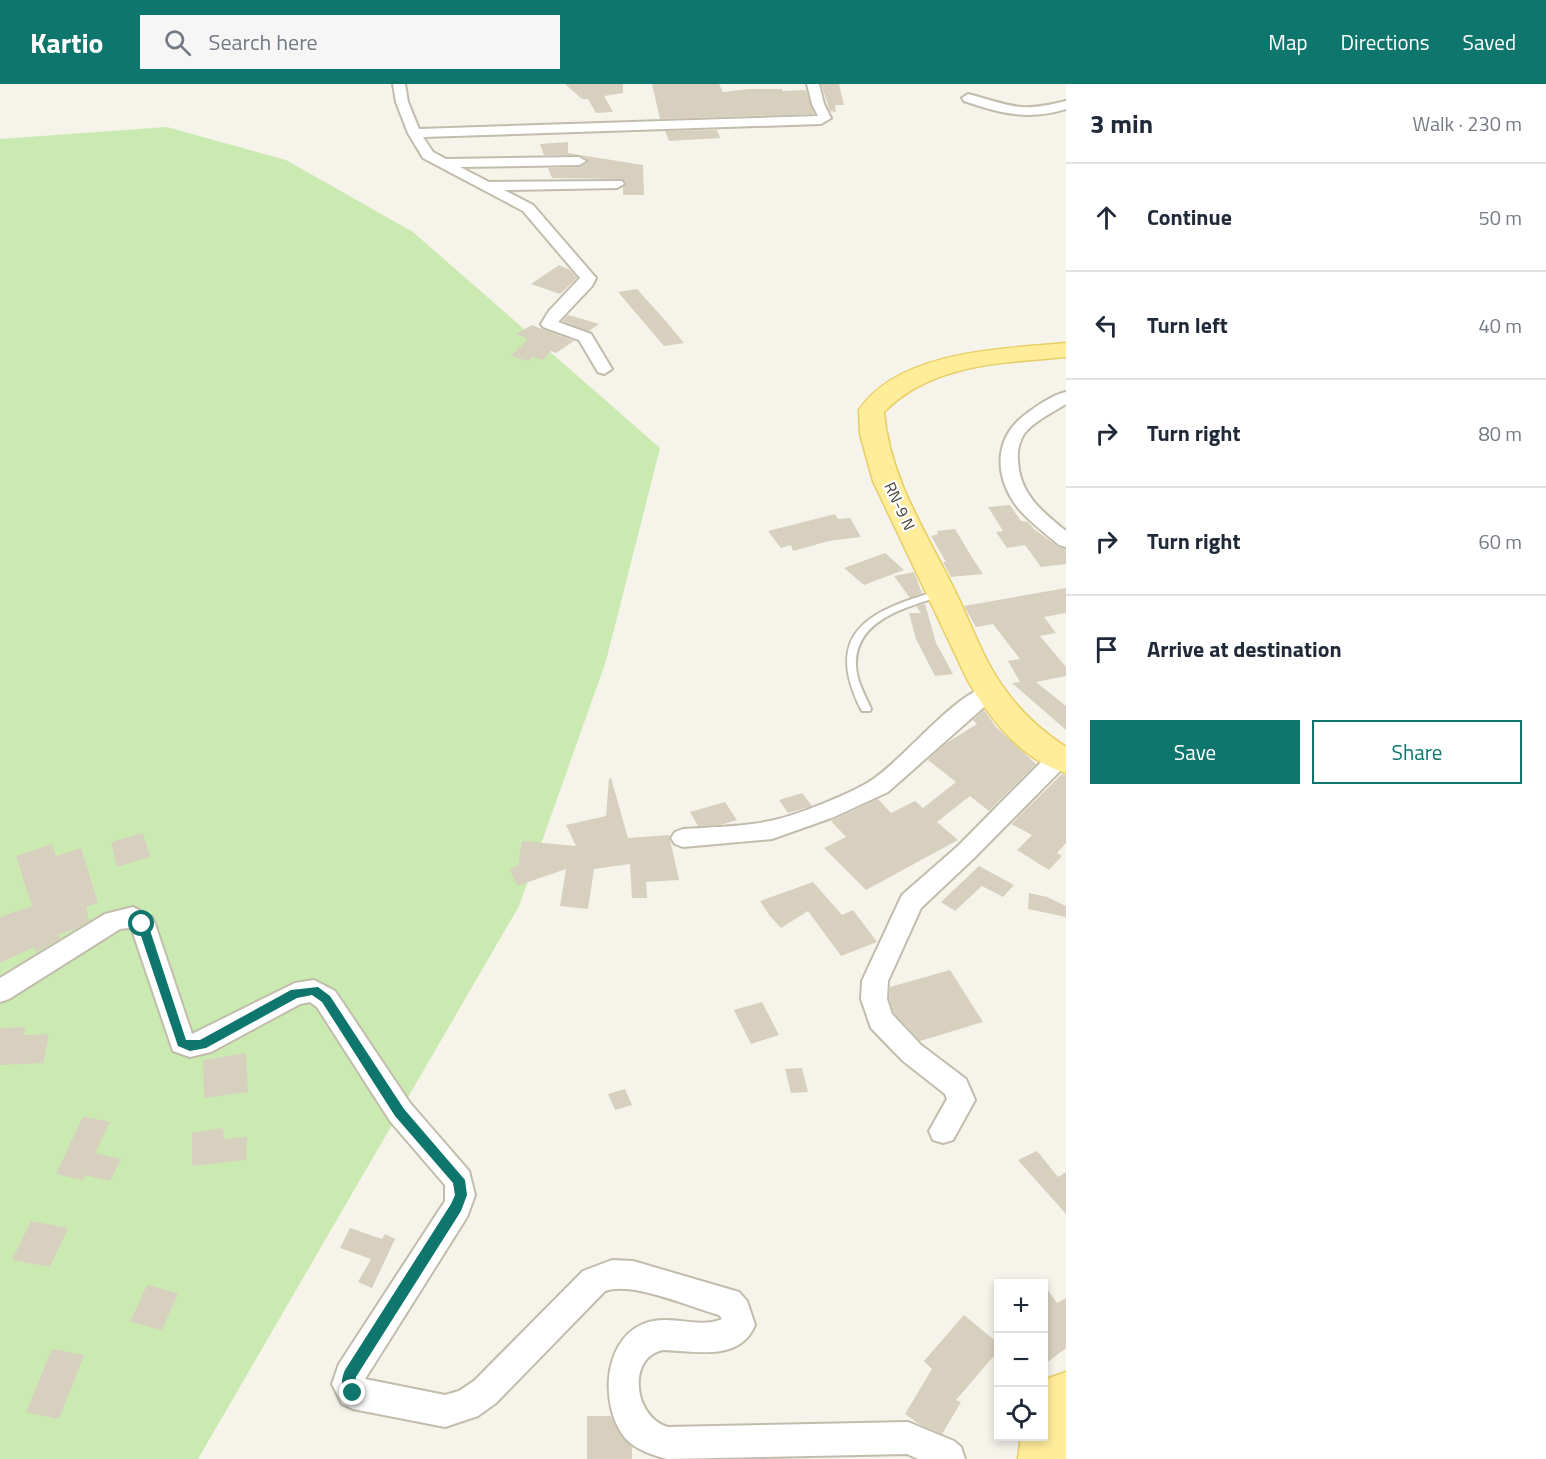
<!DOCTYPE html>
<html lang="en">
<head>
<meta charset="utf-8">
<style>
	:root { --surface:#fff; --page:#f6f6f7; --text:#1f2937; --muted:#747a83; --line:#e0e1e3; --accent:#0f766e }
	body { margin:0; font-family:"Titillium Web",sans-serif; background:var(--page); color:var(--text) }
	.controls { position:absolute; right:18px; bottom:18px; display:grid; overflow:hidden; border-radius:0px; box-shadow:0 3px 9px #0003 }
	.controls button { width:54px; height:54px; display:grid; place-items:center; padding:0; border:0; border-bottom:2px solid var(--line); background:var(--surface); color:var(--text); font:30px sans-serif }
	.stop { position:absolute; width:18px; height:18px; margin:-14px; border:4px solid #0f766e; border-radius:50%; background:#fff }
	.stop.end { background:#0f766e; border-color:#fff; box-shadow:0 2px 6px #0008 }
	.list { margin:0; padding:0; list-style:none }
	h2 { display:flex; justify-content:space-between; align-items:center; height:78px; margin:0; padding:0 24px; font-size:26px }
	h2 small { font-size:20px; font-weight:400; color:var(--muted) }
	.list li { display:grid; grid-template-columns:39px 1fr auto; gap:18px; align-items:center; box-sizing:border-box; height:108px; padding:0 24px; border-top:2px solid var(--line) }
	.list b { display:block; font-size:22px; white-space:nowrap }
	.list em { font-size:20px; font-style:normal; color:var(--muted) }
	.actions { display:flex; gap:12px; padding:18px 24px }
	.actions a { flex:1; padding:14px 0; border:2px solid var(--accent); border-radius:0px; text-align:center; font-size:21px; color:var(--accent) }
	.actions .main { background:var(--accent); color:#fff }
	.icon { flex:none; width:33px; height:33px; fill:none; stroke:currentColor; stroke-width:2; stroke-linecap:round; stroke-linejoin:round }
	.map { position:relative; flex:none; width:1066px; height:1375px; overflow:hidden }
	header { display:flex; align-items:center; gap:36px; box-sizing:border-box; height:84px; padding:0 30px; background:var(--accent); color:#fff }
	header strong { font-size:28px }
	nav { display:flex; gap:33px; margin-inline-start:auto; font-size:21px }
	.search { width:420px; height:54px; background:var(--page); display:flex; align-items:center; gap:15px; box-sizing:border-box; padding:0 21px; border-radius:0px; color:var(--muted); font-size:22px }
	main { display:flex }
	aside { flex:1; background:var(--surface) }
	.map>svg:first-child { display:block }
	.green { fill:#cbeab2 }
	.building { fill:#d8d0bf }
	.lines { fill:none; stroke-linecap:round; stroke-linejoin:round }
	.lane-casing { stroke:#c1bcac; stroke-width:4 }
	.street-casing { stroke:#c1bcac; stroke-width:4 }
	.primary-casing { stroke:#e8ce66; stroke-width:3 }
	.lane { fill:#fff; fill-rule:evenodd }
	.street { fill:#fff; fill-rule:evenodd }
	.primary { fill:#ffed9a; fill-rule:evenodd }
	.route { fill:#0f766e }
	.labels { text-anchor:middle; dominant-baseline:central; stroke-width:4.5; stroke-linejoin:round; paint-order:stroke }
	.street-label { font-size:16px; fill:#4a4538; stroke:#fff }
</style>
</head>
<body>
<header>
<strong>Kartio</strong>
<div class="search"><svg class="icon" aria-label="search" viewBox="0 0 24 24"><circle cx="10" cy="10" r="6"/><path d="M15 15l6 6"/></svg>Search here</div>
<nav><a>Map</a><a>Directions</a><a>Saved</a></nav>
</header>
<main>
<div class="map">
<svg width="1066" height="1375" viewBox="0 0 1066 1375">
	<rect width="100%" height="100%" fill="#f5f3ea"/>
	<!-- green -->
	<polygon class="green" points="167,43 286,76 413,148 660,364 606,577 519,822 198,1375 0,1375 0,55"/>
	<!-- building -->
	<g class="building">
		<polygon points="565,0 623,0 623,9 604,12 613,28 596,29 588,15 582,15"/>
		<polygon points="652,0 719,0 723,8 748,5 782,5 783,7 806,6 814,30 660,35"/>
		<polygon points="821,0 839,0 844,21 835,21 836,28 830,27"/>
		<polygon points="717,46 720,54 669,57 665,47"/>
		<polygon points="568,58 568,69 579,71 544,71 540,60"/>
		<polygon points="580,71 643,81 644,111 623,111 623,103 626,101 622,95 552,94 548,84 579,83 587,79 587,75"/>
		<polygon points="559,181 570,186 577,194 560,210 531,200"/>
		<polygon points="637,205 664,235 684,259 664,262 618,208"/>
		<polygon points="568,231 572,232 599,240 589,247 562,237"/>
		<polygon points="532,241 542,245 574,257 556,269 551,267 543,276 532,273 528,277 511,272 528,255 516,250"/>
		<polygon points="1010,421 1021,437 1028,438 1034,445 1058,463 1066,465 1066,480 1041,483 1025,461 1007,464 996,448 1003,447 988,423"/>
		<polygon points="835,430 838,435 850,434 861,453 829,457 793,467 791,461 781,464 768,447"/>
		<polygon points="955,445 973,475 983,490 951,493 943,478 946,478 931,452 938,450 937,447"/>
		<polygon points="885,469 904,486 864,501 844,484"/>
		<polygon points="914,488 922,509 910,514 894,492"/>
		<polygon points="1066,504 1066,529 1044,533 1056,549 1040,552 1066,583 1066,592 1036,598 1066,622 1066,646 1012,599 1020,598 1008,577 1020,575 993,540 976,543 964,522"/>
		<polygon points="925,520 936,559 953,590 935,592 916,555 909,529 921,529 916,522"/>
		<polygon points="984,626 996,643 1036,680 989,727 970,712 937,738 958,756 866,806 824,764 846,753 831,737 878,715 891,729 915,717 923,724 956,698 928,676 945,660 977,640 973,636"/>
		<polygon points="1062,690 1066,691 1066,759 1057,769 1062,772 1049,786 1017,766 1032,751 1011,740"/>
		<polygon points="611,694 628,754 669,751 679,796 646,798 647,814 632,814 630,780 594,785 588,825 560,822 566,785 517,802 510,785 518,782 522,757 576,762 566,741 606,732 609,695"/>
		<polygon points="802,709 812,722 788,729 779,716"/>
		<polygon points="725,718 737,736 720,741 698,742 690,728"/>
		<polygon points="143,749 150,773 117,783 111,758"/>
		<polygon points="52,760 56,772 81,764 98,819 86,823 89,837 76,845 59,850 60,855 44,864 35,868 34,863 0,879 0,833 32,822 16,772"/>
		<polygon points="979,782 1014,801 1003,813 982,802 955,827 941,818"/>
		<polygon points="813,798 842,831 853,826 877,858 841,872 808,827 781,844 770,832 760,817"/>
		<polygon points="1029,809 1047,813 1066,822 1066,833 1028,825"/>
		<polygon points="950,886 983,938 920,957 894,929 889,915 890,903"/>
		<polygon points="762,918 779,951 751,960 734,926"/>
		<polygon points="26,943 24,951 49,950 43,979 0,981 0,944"/>
		<polygon points="246,969 248,1008 204,1014 203,976"/>
		<polygon points="802,984 808,1008 791,1009 785,985"/>
		<polygon points="625,1005 632,1021 615,1026 608,1010"/>
		<polygon points="83,1032 110,1038 95,1069 121,1075 110,1097 85,1091 83,1096 56,1090"/>
		<polygon points="223,1044 224,1055 247,1053 246,1076 192,1082 192,1049"/>
		<polygon points="1037,1067 1058,1093 1066,1088 1066,1130 1018,1076"/>
		<polygon points="31,1137 68,1144 50,1183 12,1176"/>
		<polygon points="350,1144 382,1155 385,1150 395,1155 372,1204 358,1198 371,1175 340,1164"/>
		<polygon points="147,1201 178,1209 162,1246 130,1238"/>
		<polygon points="1044,1201 1057,1219 1066,1214 1066,1264 1044,1281"/>
		<polygon points="964,1231 999,1260 999,1266 956,1316 961,1318 942,1350 919,1340 905,1330 932,1285 924,1277"/>
		<polygon points="52,1265 84,1271 59,1335 26,1328"/>
		<polygon points="587,1332 611,1332 616,1343 632,1363 632,1375 587,1375"/>
	</g>
	<g class="lines">
		<defs>
			<path id="lane" d="M941,506L946,509L944,511C909,523 855,534 856,581C856,596 865,611 871,625L870,627H862C821,547 871,526 941,506Z"/>
			<g id="street">
				<polygon points="393,0 405,0 408,18 419,45 818,32 812,20 807,0 819,0 824,20 831,34 821,40 423,53 433,68 446,75 579,73 586,77 579,81 460,83 489,98 622,97 624,100 617,104 504,106 533,121 596,194 592,202 558,238 591,250 612,285 604,290 598,288 579,256 543,243 541,240 549,227 580,194 523,127 423,74 408,49 396,18"/>
				<path d="M968,10C1014,22 1018,29 1066,17V25C1029,37 999,29 964,17L962,14Z"/>
				<path d="M1066,308V320C1052,329 1034,337 1024,350C1019,358 1017,367 1018,377C1019,409 1042,428 1066,447V463L1059,461C1045,449 1030,438 1018,424C994,393 993,354 1026,330C1037,322 1052,311 1066,308Z"/>
				<path d="M990,601L998,603L1001,608L888,708L834,733L772,755L683,763L675,760L671,754L675,748L683,745C711,743 742,743 770,737C793,733 853,709 872,696C906,673 953,611 990,601Z"/>
				<polygon points="1059,666 1066,668 1066,681 974,774 921,824 888,897 887,915 892,930 921,961 966,995 975,1016 953,1056 943,1059 933,1056 929,1047 947,1015 945,1010 903,977 871,944 861,915 862,897 902,811 958,762 1051,668"/>
				<path d="M133,823L152,833L155,840L192,950L295,899L314,896L335,907L410,1019L469,1087L475,1111L467,1133L365,1295L445,1311L459,1307L474,1297L583,1187L612,1176L633,1177L739,1208L747,1217L755,1241C740,1278 695,1267 663,1266C627,1273 633,1333 668,1343L908,1338L954,1357L961,1363L965,1375H918L907,1370L667,1375C653,1371 636,1366 626,1355C600,1325 602,1259 641,1241C669,1228 697,1246 722,1235L719,1231C690,1223 632,1197 605,1207L496,1319L478,1332L445,1343L353,1325L342,1320L332,1300L339,1280L445,1117V1101L390,1037L317,923L310,918L300,920L211,968L190,973L173,967L132,846L129,844L120,845L9,915L0,918V894L105,830Z"/>
			</g>
			<g id="primary">
				<path d="M1066,259V273C1002,279 932,279 884,328C890,396 927,449 956,509C972,542 984,578 1006,607C1022,629 1043,648 1066,663V689C1021,676 989,634 967,595L873,397L860,350L859,326C899,267 1001,265 1066,259Z"/>
				<polygon points="1066,1288 1066,1375 1018,1375 1021,1352 1044,1352 1044,1302 1049,1294"/>
			</g>
		</defs>
		<!-- lane casing -->
		<use href="#lane" class="lane-casing"/>
		<!-- street casing -->
		<use href="#street" class="street-casing"/>
		<!-- primary casing -->
		<use href="#primary" class="primary-casing"/>
		<!-- lane -->
		<use href="#lane" class="lane"/>
		<!-- street -->
		<use href="#street" class="street"/>
		<!-- primary -->
		<use href="#primary" class="primary"/>
	</g>
	<!-- route -->
	<path class="route" d="M142,835L148,840L186,956H200L291,906L318,903L330,912L404,1025L465,1096L467,1111L461,1127L356,1293L355,1299L360,1309L358,1314L353,1316C340,1310 340,1297 345,1286L451,1120L455,1111L453,1099L395,1032L322,918L312,911L297,914L206,964L190,967L178,962L137,840Z"/>
	<g class="labels">
		<!-- street labels -->
		<g class="street-label">
			<text transform="translate(900 422) rotate(65)">RN-9 N</text>
		</g>
	</g>
</svg>
<div class="controls">
<button>+</button>
<button>−</button>
<button><svg class="icon" aria-label="locate" viewBox="0 0 24 24"><circle cx="12" cy="12" r="6"/><path d="M12 2v4M12 18v4M2 12h4M18 12h4"/></svg></button>
</div>
<div class="stop" style="left:142px;top:840px"></div>
<div class="stop end" style="left:353px;top:1309px"></div>
</div>
<aside>
<h2>3 min<small>Walk · 230 m</small></h2>
<ul class="list">
<li><svg class="icon" aria-label="ahead" viewBox="0 0 24 24"><path d="M12 20V5M6 11l6-6 6 6"/></svg><div><b>Continue</b></div><em>50 m</em></li>
<li><svg class="icon" aria-label="left" viewBox="0 0 24 24"><path d="M17 20v-9H6M10 6l-5 5 5 5"/></svg><div><b>Turn left</b></div><em>40 m</em></li>
<li><svg class="icon" aria-label="right" viewBox="0 0 24 24"><path d="M7 20v-9h11M14 6l5 5-5 5"/></svg><div><b>Turn right</b></div><em>80 m</em></li>
<li><svg class="icon" aria-label="right" viewBox="0 0 24 24"><path d="M7 20v-9h11M14 6l5 5-5 5"/></svg><div><b>Turn right</b></div><em>60 m</em></li>
<li><svg class="icon" aria-label="arrive" viewBox="0 0 24 24"><path d="M6 21V4h12l-3 4 3 4H6"/></svg><div><b>Arrive at destination</b></div></li>
</ul>
<div class="actions"><a class="main">Save</a><a>Share</a></div>
</aside>
</main>
</body>
</html>
